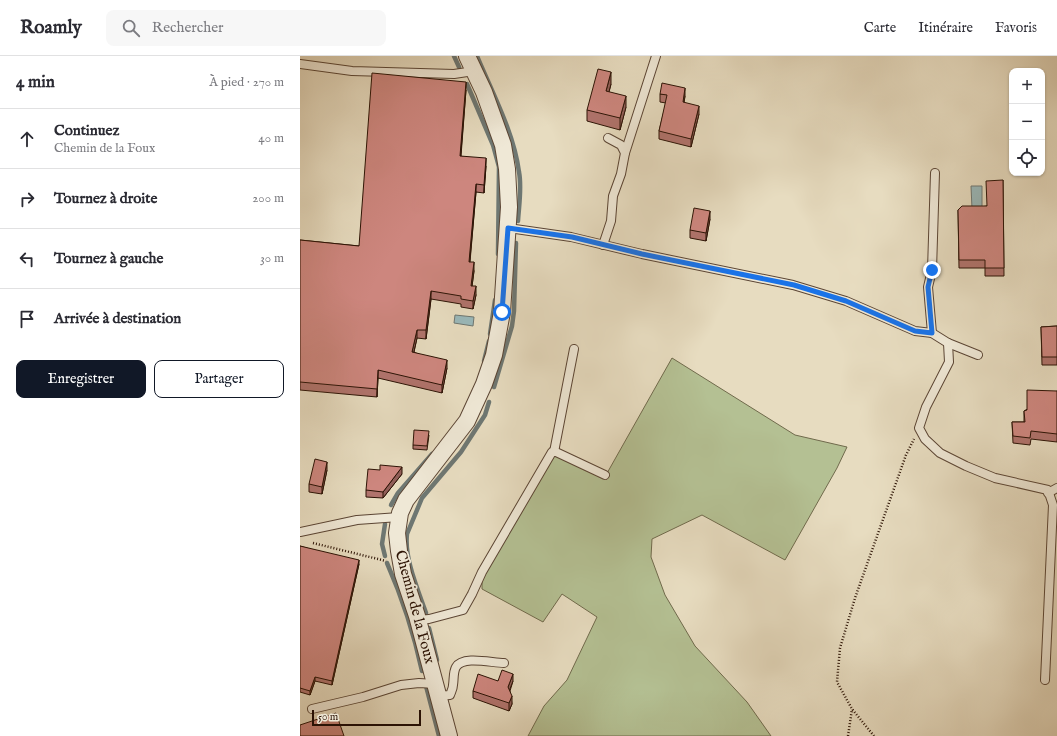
<!DOCTYPE html>
<html lang="fr">
<head>
<meta charset="utf-8">
<style>
	:root { --surface:#fff; --page:#f7f7f7; --text:#2b2b33; --muted:#7c7c81; --line:#e1e1e2; --accent:#111827 }
	body { margin:0; font-family:"IM FELL English",serif; background:var(--page); color:var(--text) }
	.controls { position:absolute; right:12px; top:12px; display:grid; overflow:hidden; border-radius:8px; box-shadow:0 1px 3px #0004 }
	.controls button { width:36px; height:36px; display:grid; place-items:center; padding:0; border:0; border-bottom:1px solid var(--line); background:var(--surface); color:var(--text); font:20px sans-serif }
	.scale { position:absolute; left:12px; bottom:10px; width:109px; box-sizing:border-box; padding-left:4px; border:2px solid #2c1305; border-top:0; font-size:11px; line-height:14px; white-space:nowrap; color:#2c1305; -webkit-text-stroke:3px #efe8d6; paint-order:stroke }
	.stop { position:absolute; width:12px; height:12px; margin:-9px; border:3px solid #1a73e8; border-radius:50%; background:#fff }
	.stop.end { background:#1a73e8; border-color:#fff; box-shadow:0 1px 4px #0008 }
	.list { margin:0; padding:0; list-style:none }
	h2 { display:flex; justify-content:space-between; align-items:center; height:52px; margin:0; padding:0 16px; font-size:17px }
	h2 small { font-size:13px; font-weight:400; color:var(--muted) }
	.list li { display:grid; grid-template-columns:26px 1fr auto; gap:12px; align-items:center; box-sizing:border-box; height:60px; padding:0 16px; border-top:1px solid var(--line) }
	.list b { display:block; font-size:15px; white-space:nowrap }
	.list p { margin:0; font-size:13px; white-space:nowrap; color:var(--muted) }
	.list em { font-size:13px; font-style:normal; color:var(--muted) }
	.actions { display:flex; gap:8px; padding:12px 16px }
	.actions a { flex:1; padding:9px 0; border:1px solid var(--accent); border-radius:8px; text-align:center; font-size:14px; color:var(--accent) }
	.actions .main { background:var(--accent); color:#fff }
	.icon { flex:none; width:22px; height:22px; fill:none; stroke:currentColor; stroke-width:2; stroke-linecap:round; stroke-linejoin:round }
	.map { position:relative; flex:none; width:757px; height:680px; overflow:hidden }
	header { display:flex; align-items:center; gap:24px; box-sizing:border-box; height:56px; padding:0 20px; background:var(--surface); border-bottom:1px solid var(--line) }
	header strong { font-size:19px }
	nav { display:flex; gap:22px; margin-inline-start:auto; font-size:14px }
	.search { width:280px; height:36px; background:var(--page); display:flex; align-items:center; gap:10px; box-sizing:border-box; padding:0 14px; border-radius:8px; color:var(--muted); font-size:15px }
	main { display:flex }
	aside { flex:1; background:var(--surface) }
	.map>svg:first-child { display:block }
	.green { fill:#b4c093; stroke:#706a4c }
	.water { fill:#9ab9bb; stroke:#6e7772 }
	.lines { fill:none; stroke-linecap:round; stroke-linejoin:round }
	.stream { stroke:#6e7772; stroke-width:4.5 }
	.service-casing { stroke:#5b4534; stroke-width:10 }
	.minor-casing { stroke:#5b4534; stroke-width:18 }
	.path { stroke:#2c1305; stroke-width:2.5; stroke-dasharray:1 2; stroke-linecap:butt }
	.service { stroke:#efe8d6; stroke-width:8 }
	.minor { stroke:#efe8d6; stroke-width:16 }
	.wall { fill:#b0736c; stroke:#2c1305 }
	.shaded-wall { fill:#905e58; stroke:#2c1305 }
	.building { fill:#cd867e; stroke:#2c1305 }
	.route { stroke:#1a73e8; stroke-width:5 }
	.labels { text-anchor:middle; dominant-baseline:central; stroke-width:3.5; stroke-linejoin:round; paint-order:stroke }
	.street-label { font-size:15px; fill:#2c1305; stroke:#efe8d6 }
</style>
</head>
<body>
<header>
<strong>Roamly</strong>
<div class="search"><svg class="icon" aria-label="search" viewBox="0 0 24 24"><circle cx="10" cy="10" r="6"/><path d="M15 15l6 6"/></svg>Rechercher</div>
<nav><a>Carte</a><a>Itinéraire</a><a>Favoris</a></nav>
</header>
<main>
<aside>
<h2>4 min<small>À pied · 270 m</small></h2>
<ul class="list">
<li><svg class="icon" aria-label="ahead" viewBox="0 0 24 24"><path d="M12 20V5M6 11l6-6 6 6"/></svg><div><b>Continuez</b><p>Chemin de la Foux</p></div><em>40 m</em></li>
<li><svg class="icon" aria-label="right" viewBox="0 0 24 24"><path d="M7 20v-9h11M14 6l5 5-5 5"/></svg><div><b>Tournez à droite</b></div><em>200 m</em></li>
<li><svg class="icon" aria-label="left" viewBox="0 0 24 24"><path d="M17 20v-9H6M10 6l-5 5 5 5"/></svg><div><b>Tournez à gauche</b></div><em>30 m</em></li>
<li><svg class="icon" aria-label="arrive" viewBox="0 0 24 24"><path d="M6 21V4h12l-3 4 3 4H6"/></svg><div><b>Arrivée à destination</b></div></li>
</ul>
<div class="actions"><a class="main">Enregistrer</a><a>Partager</a></div>
</aside>
<div class="map">
<svg width="757" height="680" viewBox="0 0 757 680">
	<rect width="100%" height="100%" fill="#e7dcc0"/>
	<filter id="stains"><feTurbulence type="fractalNoise" baseFrequency=".005" numOctaves="4"/><feColorMatrix values="0 0 0 0 .2 0 0 0 0 .09 0 0 0 0 .02 0 0 0 .5 -.17"/></filter>
	<radialGradient id="worn" r=".72"><stop offset=".6" stop-color="#630" stop-opacity="0"/><stop offset="1" stop-color="#630" stop-opacity=".3"/></radialGradient>
	<!-- green -->
	<polygon class="green" points="372,302 495,379 547,391 537,412 485,504 402,459 352,483 351,501 365,539 395,590 447,646 471,680 228,680 244,650 267,624 297,561 262,538 243,566 182,533 182,516 252,396 306,419"/>
	<!-- water -->
	<g class="water">
		<polygon points="671,130 682,130 682,153 672,153"/>
		<polygon points="155,259 174,261 173,270 154,267"/>
	</g>
	<g class="lines">
		<!-- stream -->
		<g class="stream">
			<polyline points="154,0 159,11"/>
			<path d="M177,0C192,36 214,77 219,116C222,131 219,149 218,165"/>
			<polyline points="167,28 193,89 199,111 198,198"/>
			<polyline points="190,278 195,244"/>
			<polyline points="184,305 189,285"/>
			<polyline points="194,331 212,270 214,255 216,187"/>
			<polyline points="91,449 98,437 132,398"/>
			<polyline points="85,500 82,488 85,468"/>
			<path d="M87,507C102,541 114,578 122,615"/>
			<path d="M126,557C118,534 104,502 107,478L122,442L161,396L185,359L189,346"/>
			<polyline points="129,572 137,604"/>
			<polyline points="126,630 139,680"/>
		</g>
		<defs>
			<g id="service">
				<polyline points="0,8 52,15 154,18 174,15"/>
				<polyline points="325,97 356,0"/>
				<polyline points="208,172 271,181 342,198 493,229 546,245 615,275 632,277 648,287 678,299"/>
				<polyline points="303,189 311,165 313,140 321,118 325,97 321,89 308,82"/>
				<polyline points="632,277 628,231 632,214 635,117"/>
				<polyline points="648,287 649,306 626,351 619,372 625,383 640,397 666,410 695,422 748,434 753,449 745,624"/>
				<polyline points="254,396 274,293"/>
				<polyline points="748,437 757,432"/>
				<polyline points="0,476 57,464 99,461"/>
				<polyline points="118,564 129,563 163,554 172,538 182,516 252,396 256,396 305,419"/>
				<path d="M138,640L150,639C151,636 153,633 153,629C154,624 153,616 156,611C163,599 192,607 204,607"/>
				<polyline points="12,653 63,641 101,629 119,627 135,628"/>
			</g>
			<polyline id="minor" points="149,680 117,560 103,518 99,495 97,477 100,457 106,444 167,365 184,328 194,299 202,256 209,151 207,113 203,89 184,36 167,0"/>
		</defs>
		<!-- service casing -->
		<use href="#service" class="service-casing"/>
		<!-- minor casing -->
		<use href="#minor" class="minor-casing"/>
		<!-- path -->
		<g class="path">
			<polyline points="13,487 86,505"/>
			<polyline points="548,680 552,653"/>
			<polyline points="574,680 552,653 537,626 540,592 555,542 606,399 614,383"/>
		</g>
		<!-- service -->
		<use href="#service" class="service"/>
		<!-- minor -->
		<use href="#minor" class="minor"/>
	</g>
	<!-- wall -->
	<g class="wall">
		<polygon points="311,28 309,36 326,51 320,74 287,65 287,54"/>
		<polygon points="166,34 161,100 186,110 184,137 176,136 170,206 174,215 172,230 176,239 173,253 161,251 161,248 131,243 126,283 117,282 114,296 147,312 142,337 78,322 77,341 0,334 0,184 59,190"/>
		<polygon points="360,38 385,40 384,46 399,58 391,91 359,83 359,75 366,47 360,46"/>
		<polygon points="703,124 704,220 685,220 685,212 659,212 658,154 687,150"/>
		<polygon points="410,163 406,185 390,182 390,174"/>
		<polygon points="757,270 757,309 742,309 741,271"/>
		<polygon points="757,335 757,386 731,383 730,389 713,387 712,366 724,366 724,355"/>
		<polygon points="129,379 127,394 113,393 113,389"/>
		<polygon points="27,414 22,438 9,436 9,428"/>
		<polygon points="102,418 83,442 66,441 66,434"/>
		<polygon points="0,490 59,508 32,629 15,625 10,639 0,636"/>
		<polygon points="198,625 213,625 210,635 212,648 209,655 173,642 173,635"/>
	</g>
	<!-- shaded-wall -->
	<g class="shaded-wall">
		<polygon points="311,16 311,28 306,47 306,35"/>
		<polygon points="166,26 166,34 160,108 160,100"/>
		<polygon points="385,32 385,40 383,53 383,46"/>
		<polygon points="326,40 326,51 320,74 320,62"/>
		<polygon points="399,50 399,58 391,91 391,83"/>
		<polygon points="186,102 186,110 184,137 184,129"/>
		<polygon points="176,128 176,136 169,214 169,206"/>
		<polygon points="410,155 410,163 406,185 406,177"/>
		<polygon points="174,206 174,215 171,238 171,230"/>
		<polygon points="176,230 176,239 173,253 173,245"/>
		<polygon points="131,235 131,243 126,283 126,274"/>
		<polygon points="117,274 117,282 112,304 112,296"/>
		<polygon points="147,304 147,312 142,337 142,329"/>
		<polygon points="78,314 78,322 77,341 77,333"/>
		<polygon points="27,406 27,414 22,438 22,431"/>
		<polygon points="102,411 102,418 83,442 83,436"/>
		<polygon points="59,504 59,508 32,629 32,625"/>
		<polygon points="213,618 213,625 208,638 208,631"/>
		<polygon points="15,621 15,625 10,639 10,635"/>
		<polygon points="212,640 212,648 209,655 209,647"/>
	</g>
	<!-- building -->
	<g class="building">
		<polygon points="298,13 311,16 306,35 326,40 320,62 287,54"/>
		<polygon points="72,17 166,26 160,100 186,102 184,129 176,128 169,206 174,206 171,230 176,230 173,245 161,243 161,240 131,235 126,274 117,274 112,296 147,304 142,329 78,314 77,333 0,326 0,184 59,190"/>
		<polygon points="362,27 385,32 383,46 399,50 391,83 359,75 367,39 360,38"/>
		<polygon points="703,124 704,212 685,212 685,204 659,204 658,154 662,150 687,150 686,125"/>
		<polygon points="394,152 410,155 406,177 390,174"/>
		<polygon points="757,270 757,301 742,301 741,271"/>
		<polygon points="727,334 757,335 757,378 731,375 730,382 713,380 712,366 725,366 724,355 727,354"/>
		<polygon points="114,374 129,375 127,390 113,389"/>
		<polygon points="15,403 27,406 22,431 9,428"/>
		<polygon points="80,409 102,411 83,436 66,434 68,413 80,414"/>
		<polygon points="0,490 59,504 32,625 15,621 10,635 0,632"/>
		<polygon points="202,614 213,618 208,631 212,640 209,647 173,635 178,618 198,625"/>
		<polygon points="36,657 44,680 0,680 0,669"/>
	</g>
	<g class="lines">
		<!-- route -->
		<polyline class="route" points="202,256 208,172 272,181 342,198 494,229 546,245 615,275 632,277 628,231 632,214"/>
	</g>
	<g class="labels">
		<!-- street labels -->
		<g class="street-label">
			<text transform="translate(115 551) rotate(75)">Chemin de la Foux</text>
		</g>
	</g>
	<rect width="100%" height="100%" filter="url(#stains)"/>
	<rect width="100%" height="100%" fill="url(#worn)"/>
</svg>
<div class="controls">
<button>+</button>
<button>−</button>
<button><svg class="icon" aria-label="locate" viewBox="0 0 24 24"><circle cx="12" cy="12" r="6"/><path d="M12 2v4M12 18v4M2 12h4M18 12h4"/></svg></button>
</div>
<div class="scale">50 m</div>
<div class="stop" style="left:202px;top:256px"></div>
<div class="stop end" style="left:632px;top:214px"></div>
</div>
</main>
</body>
</html>
